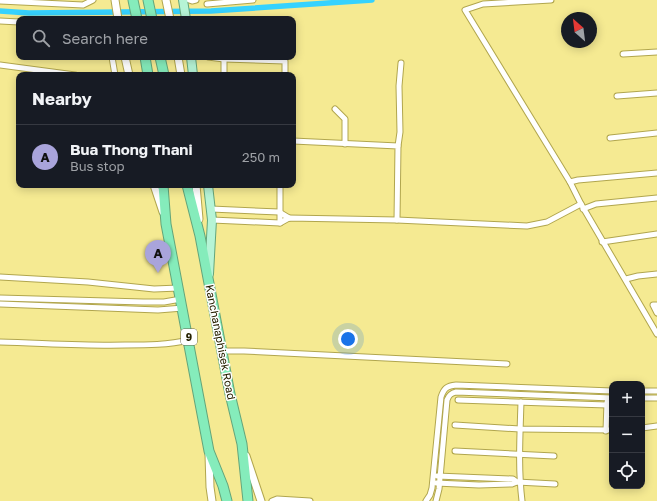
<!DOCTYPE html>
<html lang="en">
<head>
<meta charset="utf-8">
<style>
	:root { --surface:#171b24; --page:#242831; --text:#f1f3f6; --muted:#9ea1a6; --line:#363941; --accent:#a9a4db }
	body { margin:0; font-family:"Golos Text",sans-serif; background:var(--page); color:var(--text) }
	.controls { position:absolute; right:12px; bottom:12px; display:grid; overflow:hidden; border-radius:8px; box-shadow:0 2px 10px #0003 }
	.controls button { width:36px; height:36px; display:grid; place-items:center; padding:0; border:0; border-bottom:1px solid var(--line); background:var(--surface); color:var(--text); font:20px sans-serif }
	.compass { position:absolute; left:561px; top:12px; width:36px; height:36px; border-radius:50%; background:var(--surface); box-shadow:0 2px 10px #0003; rotate:332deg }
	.you { position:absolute; left:348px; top:339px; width:14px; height:14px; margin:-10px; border:3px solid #fff; border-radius:50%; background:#1a73e8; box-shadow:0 0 0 6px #1a73e833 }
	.badge { display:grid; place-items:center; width:26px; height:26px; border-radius:50%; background:var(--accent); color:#111; font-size:13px; font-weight:700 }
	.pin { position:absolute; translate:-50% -33px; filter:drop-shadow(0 1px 2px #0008) }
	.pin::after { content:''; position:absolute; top:21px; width:14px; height:12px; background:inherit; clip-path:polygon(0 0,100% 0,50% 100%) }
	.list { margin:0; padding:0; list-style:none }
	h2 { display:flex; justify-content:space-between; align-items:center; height:52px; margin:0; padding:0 16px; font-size:17px }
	h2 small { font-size:13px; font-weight:400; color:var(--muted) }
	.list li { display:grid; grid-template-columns:26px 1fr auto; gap:12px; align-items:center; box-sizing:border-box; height:64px; padding:0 16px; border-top:1px solid var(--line) }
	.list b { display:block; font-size:15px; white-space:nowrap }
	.list p { margin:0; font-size:13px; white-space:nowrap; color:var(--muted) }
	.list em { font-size:13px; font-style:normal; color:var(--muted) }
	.icon { flex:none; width:22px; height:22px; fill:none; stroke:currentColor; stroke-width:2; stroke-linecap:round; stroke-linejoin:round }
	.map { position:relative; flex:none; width:657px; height:501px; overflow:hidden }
	.search { position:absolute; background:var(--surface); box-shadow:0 2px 10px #0003; left:16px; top:16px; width:280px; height:44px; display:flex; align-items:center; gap:10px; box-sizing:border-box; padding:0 14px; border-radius:8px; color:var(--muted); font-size:15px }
	.panel { position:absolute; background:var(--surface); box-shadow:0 2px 10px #0003; left:16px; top:72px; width:280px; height:116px; border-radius:8px }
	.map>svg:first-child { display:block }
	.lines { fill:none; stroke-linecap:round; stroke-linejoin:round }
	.canal { stroke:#36d2fe; stroke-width:5.5 }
	.street-casing { stroke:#b1a64e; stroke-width:7 }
	.secondary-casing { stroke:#b1a64e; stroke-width:9 }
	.primary-casing { stroke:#64a57a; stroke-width:10 }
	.highway-casing { stroke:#64a57a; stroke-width:11 }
	.street { stroke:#fff; stroke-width:5 }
	.secondary { stroke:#fff; stroke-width:7 }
	.primary { stroke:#b6f4d6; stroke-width:8 }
	.highway { stroke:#85ecbb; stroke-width:9 }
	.labels { text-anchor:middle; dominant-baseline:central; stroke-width:3; stroke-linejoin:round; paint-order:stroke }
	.shield { fill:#fff; stroke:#67644c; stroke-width:1 }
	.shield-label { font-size:10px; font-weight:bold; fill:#262100 }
	.street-label { font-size:11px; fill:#262100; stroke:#fff }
</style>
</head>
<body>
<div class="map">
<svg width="657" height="501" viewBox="0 0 657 501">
	<rect width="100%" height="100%" fill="#f5ea92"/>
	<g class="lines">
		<!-- canal -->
		<polyline class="canal" points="0,11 29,13 211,11 372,0"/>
		<defs>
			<g id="street">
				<polyline points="189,0 192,1 196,0"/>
				<polyline points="551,0 483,4 465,10 570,182 581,204 657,334"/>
				<polyline points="0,1 83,5 93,0"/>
				<polyline points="207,4 253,0"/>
				<polyline points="0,21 19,22"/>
				<polyline points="623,54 657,52"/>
				<polyline points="112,57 115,75"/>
				<polyline points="208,57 224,59 285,61 285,75"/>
				<polyline points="0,65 75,75"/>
				<polyline points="224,75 224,59"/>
				<polyline points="617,96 657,93"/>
				<polyline points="335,109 345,119 345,144"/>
				<polyline points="610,138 657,133"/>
				<polyline points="293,141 398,146 397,220"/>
				<polyline points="398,146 400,132 399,86 401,63"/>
				<polyline points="570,182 578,180 657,173"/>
				<polyline points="211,209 279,212 289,218"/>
				<polyline points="583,209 596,204 657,198"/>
				<polyline points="212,220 280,223 289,218 397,220 527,226 547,222 581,204"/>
				<polyline points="280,223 280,185"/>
				<polyline points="602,242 657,234"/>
				<polyline points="0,277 88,282 154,289 179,288"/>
				<polyline points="626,279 638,276 657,274"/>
				<polyline points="0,298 143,302 164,302 181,299"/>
				<polyline points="0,304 158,310 183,308"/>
				<polyline points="657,305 653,305 657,313"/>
				<path d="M0,342C42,343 83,346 125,345C147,345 168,345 189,340"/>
				<polyline points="222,351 244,351 507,364"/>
				<polyline points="642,391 657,391"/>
				<polyline points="642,398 657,398"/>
				<polyline points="458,400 607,405"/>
				<path d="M521,402C520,435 518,468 522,501"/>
				<polyline points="455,425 520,429 612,430"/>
				<polyline points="642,428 657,426"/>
				<polyline points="606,431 607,402"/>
				<polyline points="455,451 554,456"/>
				<polyline points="437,476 513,479 517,482 555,484"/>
				<polyline points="436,483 479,485 512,484 517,482"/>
				<polyline points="272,501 277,499 310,501"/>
				<path d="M426,501L430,495L432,488L441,397C444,388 447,386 456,385L612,391"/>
				<path d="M436,501L439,489L447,400C449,395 451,393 456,392L612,398"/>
			</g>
			<g id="secondary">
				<polyline points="115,0 118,19"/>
				<polyline points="166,0 170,19"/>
				<polyline points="125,57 129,75"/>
				<polyline points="178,57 181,75"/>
				<polyline points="154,185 163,212"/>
				<polyline points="196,185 199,219"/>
				<polyline points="209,455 210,487 212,501"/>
				<polyline points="246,456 261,501"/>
			</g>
			<g id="primary">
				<polyline points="183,0 186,19"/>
				<polyline points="191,57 193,75"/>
				<polyline points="208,185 212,220 209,274"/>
			</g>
			<g id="highway">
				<polyline points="133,0 137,19"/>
				<polyline points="148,0 152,19"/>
				<polyline points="145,57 148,75"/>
				<polyline points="160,57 164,75"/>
				<polyline points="163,185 166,224 209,451 223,486 227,501"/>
				<polyline points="187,185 200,236 230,394 242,444 248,501"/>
			</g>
		</defs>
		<!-- street casing -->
		<use href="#street" class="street-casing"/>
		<!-- secondary casing -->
		<use href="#secondary" class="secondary-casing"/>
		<!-- primary casing -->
		<use href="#primary" class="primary-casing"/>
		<!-- highway casing -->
		<use href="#highway" class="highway-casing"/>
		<!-- street -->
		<use href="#street" class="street"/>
		<!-- secondary -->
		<use href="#secondary" class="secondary"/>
		<!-- primary -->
		<use href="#primary" class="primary"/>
		<!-- highway -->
		<use href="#highway" class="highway"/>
	</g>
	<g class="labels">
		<!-- shield labels -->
		<rect class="shield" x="181" y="329" width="16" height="16" rx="3"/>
		<g class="shield-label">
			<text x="189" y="337">9</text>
		</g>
		<!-- street labels -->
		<g class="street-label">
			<text transform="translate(221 342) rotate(79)">Kanchanaphisek Road</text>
		</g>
	</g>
</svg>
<div class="controls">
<button>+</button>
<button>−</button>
<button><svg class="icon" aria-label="locate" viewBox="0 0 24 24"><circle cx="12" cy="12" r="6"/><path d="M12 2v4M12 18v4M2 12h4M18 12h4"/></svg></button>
</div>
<svg class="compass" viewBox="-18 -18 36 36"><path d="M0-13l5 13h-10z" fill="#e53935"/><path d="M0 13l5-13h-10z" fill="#9ea1a6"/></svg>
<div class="you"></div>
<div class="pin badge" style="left:158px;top:273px">A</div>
<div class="search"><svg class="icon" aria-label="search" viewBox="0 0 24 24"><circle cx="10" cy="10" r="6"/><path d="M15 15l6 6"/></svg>Search here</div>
<section class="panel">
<h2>Nearby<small></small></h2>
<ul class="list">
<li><span class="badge">A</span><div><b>Bua Thong Thani</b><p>Bus stop</p></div><em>250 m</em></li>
</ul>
</section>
</div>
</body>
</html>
